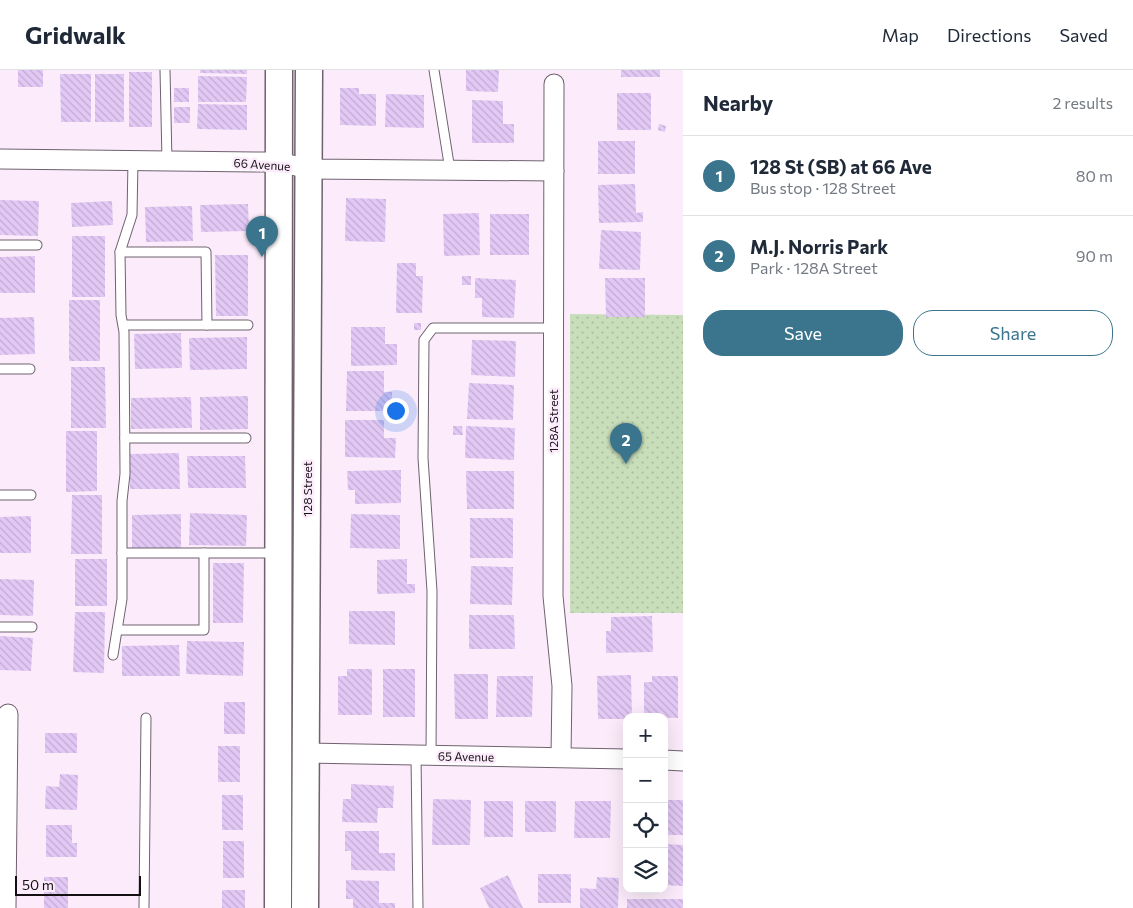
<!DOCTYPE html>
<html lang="en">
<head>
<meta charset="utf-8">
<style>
	:root { --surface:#fff; --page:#f2f2f3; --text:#1f2937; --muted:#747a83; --line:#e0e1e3; --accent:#3a758d }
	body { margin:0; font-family:Commissioner,sans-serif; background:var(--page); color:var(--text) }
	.controls { position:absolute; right:15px; bottom:15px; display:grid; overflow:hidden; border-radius:10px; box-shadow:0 5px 20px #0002 }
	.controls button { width:45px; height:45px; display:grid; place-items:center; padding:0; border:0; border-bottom:1px solid var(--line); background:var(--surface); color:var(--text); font:25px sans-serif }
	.scale { position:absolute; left:15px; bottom:12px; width:126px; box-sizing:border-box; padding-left:5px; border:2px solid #140f13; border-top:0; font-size:14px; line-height:18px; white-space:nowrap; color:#140f13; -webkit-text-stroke:4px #fcecfb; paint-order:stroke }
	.you { position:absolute; left:395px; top:340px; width:18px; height:18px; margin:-12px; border:4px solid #fff; border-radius:50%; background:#1a73e8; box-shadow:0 0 0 8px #1a73e833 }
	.badge { display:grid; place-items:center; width:32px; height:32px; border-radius:50%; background:var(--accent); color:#fff; font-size:16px; font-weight:700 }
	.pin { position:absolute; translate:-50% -41px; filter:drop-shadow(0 1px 2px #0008) }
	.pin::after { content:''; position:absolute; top:26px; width:18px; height:15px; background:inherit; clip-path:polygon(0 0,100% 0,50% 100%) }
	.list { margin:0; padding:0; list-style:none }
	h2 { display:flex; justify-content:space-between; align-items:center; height:65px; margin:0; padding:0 20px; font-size:21px }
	h2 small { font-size:16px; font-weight:400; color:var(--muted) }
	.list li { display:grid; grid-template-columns:32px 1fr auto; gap:15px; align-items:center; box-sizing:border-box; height:80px; padding:0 20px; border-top:1px solid var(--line) }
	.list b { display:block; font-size:19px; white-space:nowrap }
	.list p { margin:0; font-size:16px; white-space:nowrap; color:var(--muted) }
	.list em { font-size:16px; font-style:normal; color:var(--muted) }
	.actions { display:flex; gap:10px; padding:15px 20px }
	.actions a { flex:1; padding:11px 0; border:1px solid var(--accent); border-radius:20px; text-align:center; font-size:18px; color:var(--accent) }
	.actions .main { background:var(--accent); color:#fff }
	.icon { flex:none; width:28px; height:28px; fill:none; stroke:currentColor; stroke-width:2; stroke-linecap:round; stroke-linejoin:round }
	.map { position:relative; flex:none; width:683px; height:838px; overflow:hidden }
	header { display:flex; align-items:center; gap:30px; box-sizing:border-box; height:70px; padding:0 25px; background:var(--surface); border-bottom:1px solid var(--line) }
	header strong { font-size:24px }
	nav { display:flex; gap:28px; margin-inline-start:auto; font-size:18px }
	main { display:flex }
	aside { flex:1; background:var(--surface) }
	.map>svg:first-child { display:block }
	.park { fill:url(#park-dots) }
	.building { fill:url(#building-back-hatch) }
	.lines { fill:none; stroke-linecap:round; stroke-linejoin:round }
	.service-casing { stroke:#6f626e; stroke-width:11 }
	.minor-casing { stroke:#6f626e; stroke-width:21 }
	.secondary-casing { stroke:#6f626e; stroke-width:29 }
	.service { stroke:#fff; stroke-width:9 }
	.minor { stroke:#fff; stroke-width:19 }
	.secondary { stroke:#fff; stroke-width:26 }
	.labels { text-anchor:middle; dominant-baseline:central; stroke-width:5; stroke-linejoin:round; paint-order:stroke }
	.street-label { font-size:12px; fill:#140f13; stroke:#fcecfb }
</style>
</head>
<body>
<header>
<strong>Gridwalk</strong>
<nav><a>Map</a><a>Directions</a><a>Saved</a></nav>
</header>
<main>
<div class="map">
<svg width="683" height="838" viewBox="0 0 683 838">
	<defs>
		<pattern id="park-dots" width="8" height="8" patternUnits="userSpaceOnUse" patternTransform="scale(1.25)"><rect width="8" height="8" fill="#c8deba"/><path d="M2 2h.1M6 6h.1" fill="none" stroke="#abbd9f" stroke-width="1.8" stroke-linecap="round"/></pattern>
		<pattern id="building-back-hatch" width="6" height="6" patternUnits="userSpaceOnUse" patternTransform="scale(1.25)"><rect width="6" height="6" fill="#e2c9f5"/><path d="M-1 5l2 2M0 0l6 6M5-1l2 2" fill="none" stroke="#c1abd1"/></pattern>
	</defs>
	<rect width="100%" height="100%" fill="#fcecfb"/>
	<!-- park -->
	<polygon class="park" points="570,244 683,245 683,543 570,543"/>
	<!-- building -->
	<g class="building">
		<rect x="18" y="0" width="25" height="17"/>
		<polygon points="200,0 247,0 247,4 200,3"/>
		<polygon points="466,0 499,0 498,22 466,21"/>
		<rect x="621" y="0" width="39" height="7"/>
		<rect x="129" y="2" width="23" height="55"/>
		<polygon points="60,4 91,4 91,52 61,52"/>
		<rect x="95" y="4" width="29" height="48"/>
		<polygon points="198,6 247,7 246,32 198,32"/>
		<rect x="174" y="18" width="15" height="14"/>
		<polygon points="340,18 359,18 359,24 376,24 376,56 340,55"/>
		<rect x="617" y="23" width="34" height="37"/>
		<polygon points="386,24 424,25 424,58 385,57"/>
		<polygon points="472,30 503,31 503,54 514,54 514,73 472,73"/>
		<polygon points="198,34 247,35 247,60 197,59"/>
		<rect x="174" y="37" width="16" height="16"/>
		<polygon points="659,54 666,56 665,62 658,60"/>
		<rect x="598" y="71" width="37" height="33"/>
		<polygon points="635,114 636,143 643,142 643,152 599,153 598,115"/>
		<polygon points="346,128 386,129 385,172 345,171"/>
		<polygon points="0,130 39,131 38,166 0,165"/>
		<polygon points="112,131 113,155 72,157 71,133"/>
		<polygon points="248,134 249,161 201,162 200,135"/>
		<polygon points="192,136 193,171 146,172 145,137"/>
		<polygon points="479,143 480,185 444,186 443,144"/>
		<rect x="490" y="144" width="39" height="41"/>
		<polygon points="601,160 641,162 640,200 599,199"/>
		<rect x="72" y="166" width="33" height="61"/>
		<polygon points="215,185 248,185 248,246 216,246"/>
		<polygon points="35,186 35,223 0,223 0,187"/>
		<polygon points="397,193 416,193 416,206 423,206 422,243 396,243"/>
		<rect x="462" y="206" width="9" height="9"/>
		<polygon points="475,208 516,210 514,248 482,247 482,228 475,228"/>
		<polygon points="605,208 645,208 645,247 606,247"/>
		<rect x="69" y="230" width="31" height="61"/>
		<polygon points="34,247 35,284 0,285 0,248"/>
		<rect x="414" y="253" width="7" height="7"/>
		<polygon points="351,257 385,257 385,274 397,274 397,295 351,296"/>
		<polygon points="181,263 182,298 135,299 134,264"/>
		<polygon points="247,267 247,299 190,300 189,268"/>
		<polygon points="472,270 516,271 515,307 471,305"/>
		<polygon points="71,297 105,297 106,358 71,358"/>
		<polygon points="347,301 384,301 384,322 392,322 392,341 346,341"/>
		<polygon points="469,313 514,315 513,350 467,349"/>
		<polygon points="248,326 248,359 200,360 200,327"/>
		<polygon points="191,327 192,358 131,359 131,328"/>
		<polygon points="345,350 384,350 384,368 396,368 395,388 345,387"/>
		<polygon points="453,356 462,356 463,365 453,365"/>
		<polygon points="466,356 515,358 514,390 465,388"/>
		<polygon points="66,361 97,361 97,421 66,422"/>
		<polygon points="179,383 180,419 130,419 130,384"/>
		<polygon points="187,386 245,386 246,418 188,418"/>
		<polygon points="401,400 401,433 355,434 355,420 348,420 347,401"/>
		<polygon points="466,401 514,401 514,439 467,439"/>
		<polygon points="72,425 102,425 102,484 71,484"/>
		<polygon points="190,443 247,445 246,476 189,475"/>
		<polygon points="181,444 181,480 132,480 132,445"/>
		<polygon points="351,444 400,445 400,479 350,478"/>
		<polygon points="31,446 31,483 0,483 0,447"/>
		<rect x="470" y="448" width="43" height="40"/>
		<rect x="75" y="489" width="32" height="47"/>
		<polygon points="407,489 407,514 415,514 415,523 377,524 377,490"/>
		<polygon points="213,493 244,493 243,553 213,553"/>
		<polygon points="471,496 513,497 512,535 470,534"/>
		<polygon points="0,509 34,510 33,546 0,545"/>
		<polygon points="349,541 395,541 395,575 349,574"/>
		<polygon points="75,542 105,542 104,603 73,602"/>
		<polygon points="469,545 514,545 515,579 469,579"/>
		<polygon points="652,546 653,582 606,583 606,561 611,561 611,547"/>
		<polygon points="0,566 33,568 31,601 0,600"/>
		<polygon points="187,571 244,572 243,606 186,604"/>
		<polygon points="179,575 180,606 122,606 122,576"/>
		<polygon points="347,599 372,599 372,645 338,645 338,606 347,606"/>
		<rect x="383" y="599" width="32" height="48"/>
		<polygon points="454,604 488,604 488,649 455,649"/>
		<polygon points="631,605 632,647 627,647 627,649 598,649 597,606"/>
		<polygon points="497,606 533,606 532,647 496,647"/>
		<polygon points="652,606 678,606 678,648 644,647 644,612 652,612"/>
		<rect x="224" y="632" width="21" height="32"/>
		<rect x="45" y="663" width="32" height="20"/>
		<rect x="218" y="676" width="22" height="36"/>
		<polygon points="60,704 78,705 77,740 45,739 46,716 59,717"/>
		<polygon points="351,714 394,716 393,738 378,738 377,753 342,752 343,729 351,729"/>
		<rect x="222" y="725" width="21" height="35"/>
		<polygon points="433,729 471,730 470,775 432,775"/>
		<rect x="664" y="730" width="19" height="35"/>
		<rect x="484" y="731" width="29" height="36"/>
		<rect x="525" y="731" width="31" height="31"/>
		<polygon points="575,731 611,731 610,768 574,768"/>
		<polygon points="46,755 72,755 72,773 77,773 77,787 46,787"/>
		<polygon points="345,761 379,761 379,783 395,783 395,801 351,800 351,781 345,781"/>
		<rect x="223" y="771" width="21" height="37"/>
		<polygon points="664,774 683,775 683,816 664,815"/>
		<rect x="538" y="804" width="33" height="29"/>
		<polygon points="508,805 523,838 489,838 480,818"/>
		<rect x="44" y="807" width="24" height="31"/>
		<polygon points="597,807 619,808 618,838 580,838 580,818 596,819"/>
		<polygon points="346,810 379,811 379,833 395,833 395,838 353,838 353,829 346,829"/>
		<rect x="222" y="820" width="23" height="18"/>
		<rect x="627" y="829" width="56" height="9"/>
	</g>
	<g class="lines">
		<defs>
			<g id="service">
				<polyline points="165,0 167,91"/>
				<polyline points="434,0 450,100"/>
				<polyline points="0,175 37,175"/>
				<polyline points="120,182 206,182 207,255"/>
				<polyline points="124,255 248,255"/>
				<polyline points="0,299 30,299"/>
				<polyline points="125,368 246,368"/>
				<polyline points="0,425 31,425"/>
				<polyline points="122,483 277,483"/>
				<polyline points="0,557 32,557"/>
				<polyline points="118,560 204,560 204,483"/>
				<polyline points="113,585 122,529 122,431 125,404 124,262 121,245 120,182 132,145 133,91"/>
				<polyline points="416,686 418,838"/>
				<polyline points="431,686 432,521 423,388 424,270 433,258 554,258"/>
				<polyline points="144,838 146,648"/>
			</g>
			<g id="minor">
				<polyline points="554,14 553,526 562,616 561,687"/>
				<polyline points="0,89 255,92 279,92 309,99 554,101"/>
				<polyline points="306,683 627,689"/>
				<polyline points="664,690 683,691"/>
				<polyline points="6,838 8,644"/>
			</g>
			<g id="secondary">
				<polyline points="278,838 279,0"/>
				<polyline points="305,838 309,0"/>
			</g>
		</defs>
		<!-- service casing -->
		<use href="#service" class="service-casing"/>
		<!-- minor casing -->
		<use href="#minor" class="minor-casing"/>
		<!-- secondary casing -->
		<use href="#secondary" class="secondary-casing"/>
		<!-- service -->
		<use href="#service" class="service"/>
		<!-- minor -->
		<use href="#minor" class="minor"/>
		<!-- secondary -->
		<use href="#secondary" class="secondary"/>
	</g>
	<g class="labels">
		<!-- street labels -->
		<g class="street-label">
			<text transform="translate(262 94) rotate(4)">66 Avenue</text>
			<text transform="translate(553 351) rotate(-90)">128A Street</text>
			<text transform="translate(307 419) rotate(-90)">128 Street</text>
			<text transform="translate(466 686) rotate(1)">65 Avenue</text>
		</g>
	</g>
</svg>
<div class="controls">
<button>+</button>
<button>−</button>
<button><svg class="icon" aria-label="locate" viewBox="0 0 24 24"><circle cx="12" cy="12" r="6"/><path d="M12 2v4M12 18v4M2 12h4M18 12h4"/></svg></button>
<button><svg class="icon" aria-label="layers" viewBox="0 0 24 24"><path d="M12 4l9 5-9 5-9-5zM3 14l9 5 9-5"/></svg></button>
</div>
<div class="scale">50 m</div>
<div class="you"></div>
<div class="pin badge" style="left:262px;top:187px">1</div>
<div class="pin badge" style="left:626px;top:394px">2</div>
</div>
<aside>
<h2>Nearby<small>2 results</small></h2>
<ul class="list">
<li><span class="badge">1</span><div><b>128 St (SB) at 66 Ave</b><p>Bus stop · 128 Street</p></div><em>80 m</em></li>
<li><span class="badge">2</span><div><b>M.J. Norris Park</b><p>Park · 128A Street</p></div><em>90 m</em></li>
</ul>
<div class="actions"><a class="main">Save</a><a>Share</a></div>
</aside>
</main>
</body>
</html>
